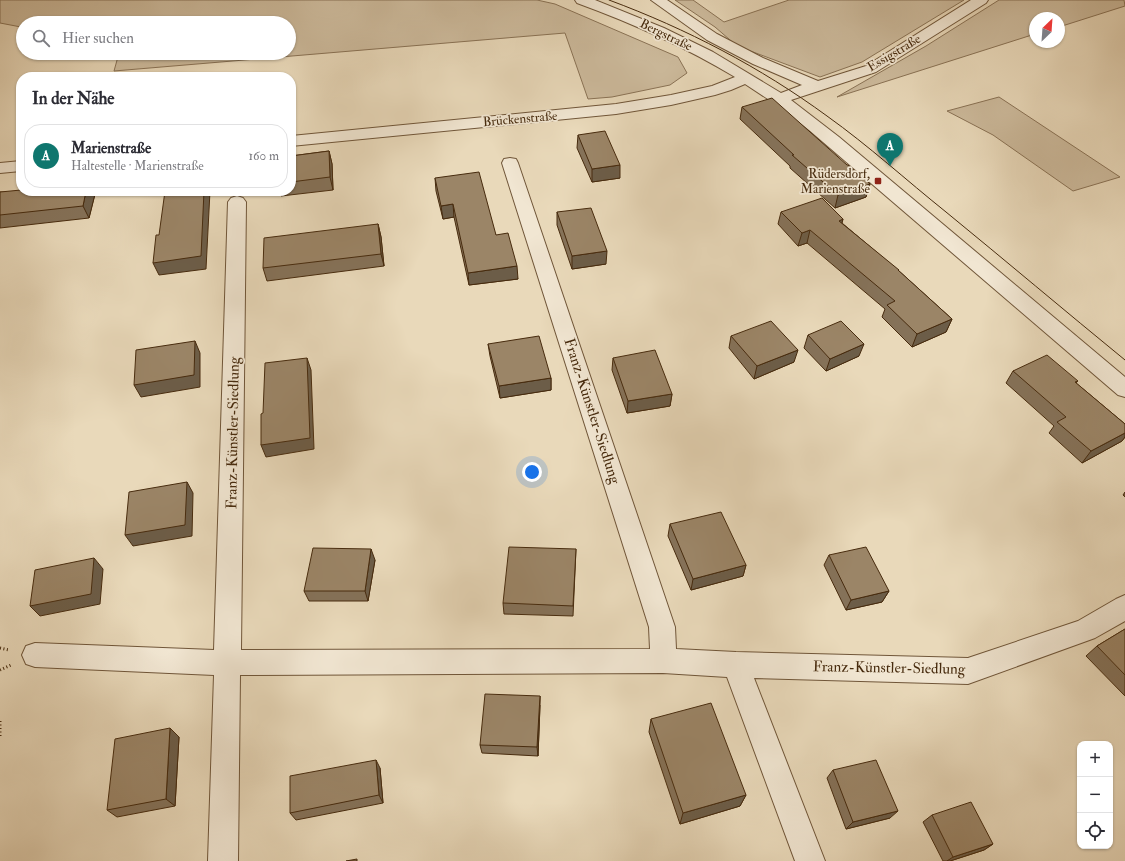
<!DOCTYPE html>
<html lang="de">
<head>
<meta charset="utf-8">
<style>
	:root { --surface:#fff; --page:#f2f2f3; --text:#2b2b33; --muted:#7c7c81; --line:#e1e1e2; --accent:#0f766e }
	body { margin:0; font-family:"IM FELL Double Pica",serif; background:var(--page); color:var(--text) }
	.controls { position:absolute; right:12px; bottom:12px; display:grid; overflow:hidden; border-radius:8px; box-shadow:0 1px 3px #0004 }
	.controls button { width:36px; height:36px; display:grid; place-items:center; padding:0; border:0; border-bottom:1px solid var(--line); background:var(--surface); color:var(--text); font:20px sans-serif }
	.compass { position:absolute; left:1029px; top:12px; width:36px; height:36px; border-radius:50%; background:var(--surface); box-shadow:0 1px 3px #0004; rotate:25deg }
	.you { position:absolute; left:532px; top:472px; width:14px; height:14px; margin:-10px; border:3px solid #fff; border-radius:50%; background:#1a73e8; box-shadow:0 0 0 6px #1a73e833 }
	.badge { display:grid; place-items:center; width:26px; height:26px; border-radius:50%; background:var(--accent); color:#fff; font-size:13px; font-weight:700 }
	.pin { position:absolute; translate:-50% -33px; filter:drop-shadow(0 1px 2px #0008) }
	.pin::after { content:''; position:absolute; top:21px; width:14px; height:12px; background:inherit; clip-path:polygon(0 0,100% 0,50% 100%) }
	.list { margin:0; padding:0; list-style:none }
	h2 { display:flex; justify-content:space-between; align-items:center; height:52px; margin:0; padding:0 16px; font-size:17px }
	h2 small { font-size:13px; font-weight:400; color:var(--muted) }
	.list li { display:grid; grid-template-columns:26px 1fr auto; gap:12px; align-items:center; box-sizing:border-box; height:64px; margin:0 8px 8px; padding:0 8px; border:1px solid var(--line); border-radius:16px }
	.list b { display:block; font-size:15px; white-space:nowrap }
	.list p { margin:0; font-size:13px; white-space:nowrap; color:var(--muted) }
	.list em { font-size:13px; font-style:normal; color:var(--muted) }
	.icon { flex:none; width:22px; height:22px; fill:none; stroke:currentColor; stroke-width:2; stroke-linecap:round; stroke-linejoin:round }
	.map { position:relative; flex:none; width:1125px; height:861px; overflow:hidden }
	.search { position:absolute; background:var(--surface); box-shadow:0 1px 3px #0004; left:16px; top:16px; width:280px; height:44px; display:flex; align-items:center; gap:10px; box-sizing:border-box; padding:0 14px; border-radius:22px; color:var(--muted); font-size:15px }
	.panel { position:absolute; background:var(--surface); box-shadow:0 1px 3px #0004; left:16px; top:72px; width:280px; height:124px; border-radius:16px }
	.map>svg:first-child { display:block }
	.green { fill:#cdbb9d; stroke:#8a7356 }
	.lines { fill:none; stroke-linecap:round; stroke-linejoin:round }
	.minor-casing { stroke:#705639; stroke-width:2 }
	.path { stroke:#472b0e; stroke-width:3; stroke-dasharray:1 2.5; stroke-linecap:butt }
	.minor { fill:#f1e6d2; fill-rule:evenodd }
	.tram { stroke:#472b0e; stroke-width:1 }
	.wall { fill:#857259; stroke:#472b0e }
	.shaded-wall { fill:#6c5d48; stroke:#472b0e }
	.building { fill:#9b8567; stroke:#472b0e }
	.poi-dot { fill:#8f2418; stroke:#f1e6d2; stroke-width:1.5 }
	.labels { text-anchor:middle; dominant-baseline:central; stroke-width:3.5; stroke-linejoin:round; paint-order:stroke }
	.far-street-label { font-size:13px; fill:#472b0e; stroke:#f1e6d2 }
	.far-poi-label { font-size:13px; fill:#472b0e; stroke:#f1e6d2; text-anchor:end }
	.street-label { font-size:15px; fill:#472b0e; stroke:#f1e6d2 }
</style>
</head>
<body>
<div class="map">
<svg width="1125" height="861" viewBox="0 0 1125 861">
	<rect width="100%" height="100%" fill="#e9d9ba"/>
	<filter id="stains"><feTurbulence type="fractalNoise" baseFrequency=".005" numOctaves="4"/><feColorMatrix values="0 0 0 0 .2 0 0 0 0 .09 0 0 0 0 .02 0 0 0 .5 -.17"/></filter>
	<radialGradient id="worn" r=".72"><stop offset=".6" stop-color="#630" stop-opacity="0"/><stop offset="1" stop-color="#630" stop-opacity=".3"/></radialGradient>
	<!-- green -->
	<g class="green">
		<polygon points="0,0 537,0 555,4 678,57 687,73 670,85 612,97 588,99 565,33 114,71 119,53 289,53 289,23 23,23 23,27 21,27 0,23"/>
		<polygon points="675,0 693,0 724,22 789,0 964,0 862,62 820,77 737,46 715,27"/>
		<polygon points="999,0 1124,0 1125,6 1059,27 1059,18 1035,18 1035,34 837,97 926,46"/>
		<polygon points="999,97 1120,177 1073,191 993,135 947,111"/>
	</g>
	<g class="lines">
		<defs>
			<g id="minor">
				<path d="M575,0H595L664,28L713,52L781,93L802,85L753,64L707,40L651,0H667L717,34L763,58L818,81L866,66L971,0H988L986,3L876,72L791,100L839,137L1125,377V397L1118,395L809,130L774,103L745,84L731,90L715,95L671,105L616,114L291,146V136L616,104L671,95L712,86L735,77C685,47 632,23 577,3Z"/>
				<polygon points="510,158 516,159 518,163 675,627 676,649 736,652 968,658 1078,621 1116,599 1125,595 1125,621 1095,638 968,684 754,678 825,861 795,861 727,677 663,673 240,675 238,861 208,861 214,675 35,667 26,664 22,655 26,646 35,643 214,650 228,202 231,198 237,196 243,198 246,202 241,650 650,649 649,627 502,163 504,159"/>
				<polygon points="21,161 21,171 0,173 0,163"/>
			</g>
		</defs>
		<!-- minor casing -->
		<use href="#minor" class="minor-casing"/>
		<!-- path -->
		<g class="path">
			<polyline points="0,648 9,650"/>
			<polyline points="0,670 11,665"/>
			<polyline points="0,721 0,738"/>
		</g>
		<!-- minor -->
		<use href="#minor" class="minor"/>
		<!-- tram -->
		<path class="tram" d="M609,0C687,29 760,67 827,116C869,146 906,180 946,212C1006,261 1065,311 1125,360"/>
	</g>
	<!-- wall -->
	<g class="wall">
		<polygon points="742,107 847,165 870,184 866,197 835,208 790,168 790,166 740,119"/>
		<polygon points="578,135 620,178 592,182 577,148"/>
		<polygon points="329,151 332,164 333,190 281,196 280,191 291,191 291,156"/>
		<polygon points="435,178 496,235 518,279 469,285 454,217 443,219 436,191"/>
		<polygon points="0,192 95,194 89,218 0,228"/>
		<polygon points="557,212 606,264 572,269 557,225"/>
		<polygon points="781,212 843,219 842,223 899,271 952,319 946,332 912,347 882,317 885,309 807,243 798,246 778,224"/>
		<polygon points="378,224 381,237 384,266 267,281 263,268"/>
		<polygon points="808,335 859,356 826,371 804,348"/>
		<polygon points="731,336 794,362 754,379 729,348"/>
		<polygon points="488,344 551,378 551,390 500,398 490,356"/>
		<polygon points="613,358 672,394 670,406 627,413 612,370"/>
		<polygon points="1013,371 1078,381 1076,383 1125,424 1125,437 1122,441 1082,463 1049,433 1054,426 1006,383"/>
		<polygon points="1125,492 1125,497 1123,495"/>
		<polygon points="670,524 746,565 743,576 691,590 668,536"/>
		<polygon points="576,549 573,616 504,614 503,603"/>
		<polygon points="829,555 889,591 882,602 846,610 824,565"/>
		<polygon points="375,560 368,601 309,601 304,591"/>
		<polygon points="1125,629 1125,696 1086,656 1097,646"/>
		<polygon points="540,705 538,756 482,753 480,745"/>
		<polygon points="651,719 746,795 740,806 680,824 649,732"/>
		<polygon points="179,737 175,806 117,817 107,810"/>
		<polygon points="380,768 383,803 296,820 290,813"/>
		<polygon points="833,770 890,818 846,829 827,778"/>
		<polygon points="932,815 993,844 984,850 950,861 943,861 923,822"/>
	</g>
	<!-- shaded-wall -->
	<g class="shaded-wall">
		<polygon points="329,151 332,164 333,190 330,177"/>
		<polygon points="620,165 620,178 592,182 592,169"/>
		<polygon points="870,184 866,197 835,208 838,195"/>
		<polygon points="86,191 93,191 95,194 89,218 83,206"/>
		<polygon points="204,191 210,191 206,269 159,275 153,263"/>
		<polygon points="453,204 454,217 443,219 441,206"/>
		<polygon points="843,219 839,232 839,221"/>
		<polygon points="378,224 381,237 384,266 381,254"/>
		<polygon points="810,230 807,243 798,246 802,233"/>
		<polygon points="607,251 606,264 572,269 572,256"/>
		<polygon points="517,266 518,279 469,285 468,273"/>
		<polygon points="952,319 946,332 912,347 917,334"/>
		<polygon points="195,341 200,353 200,387 141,397 134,385"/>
		<polygon points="864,344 859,356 826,371 830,359"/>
		<polygon points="798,350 794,362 754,379 757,366"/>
		<polygon points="307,358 311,370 314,449 266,457 261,445"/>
		<polygon points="551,378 551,390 500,398 499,386"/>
		<polygon points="672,394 670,406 627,413 628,401"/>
		<polygon points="1125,433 1125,437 1122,441 1082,463 1091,451"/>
		<polygon points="187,482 193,493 192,536 133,546 125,535"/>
		<polygon points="371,549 375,560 368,601 365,591"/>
		<polygon points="94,558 103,569 100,604 40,616 30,606"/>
		<polygon points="746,565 743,576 691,590 693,579"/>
		<polygon points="889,591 882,602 846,610 851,600"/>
		<polygon points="540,696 540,705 538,756 537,747"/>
		<polygon points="170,728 179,737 175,806 166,799"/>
		<polygon points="376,760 380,768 383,803 379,795"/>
		<polygon points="746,795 740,806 680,824 683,813"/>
		<polygon points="898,811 890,818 846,829 853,822"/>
		<polygon points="993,844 984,850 950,861 947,861 953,857"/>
	</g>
	<!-- building -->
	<g class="building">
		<polygon points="772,98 847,165 848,165 870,184 838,195 792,155 794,155 742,107"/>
		<polygon points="605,131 620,165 592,169 578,135"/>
		<polygon points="329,151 330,177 291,182 291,156"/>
		<polygon points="479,172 496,235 508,233 517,266 468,273 453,204 441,206 435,178"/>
		<polygon points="21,190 21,191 86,191 83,206 0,215 0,192"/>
		<polygon points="165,191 204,191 201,256 153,263 156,235 159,235"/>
		<polygon points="822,198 843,219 839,221 899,270 898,270 952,319 917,334 887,305 895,301 810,230 802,233 781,212"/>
		<polygon points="591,208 607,251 572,256 557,212"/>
		<polygon points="378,224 381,254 263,268 264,238"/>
		<polygon points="771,321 798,350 757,366 731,336"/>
		<polygon points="841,321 864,344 830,359 808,335"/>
		<polygon points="539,336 551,378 499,386 488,344"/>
		<polygon points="195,341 194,375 134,385 136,350"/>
		<polygon points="655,350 672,394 628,401 613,358"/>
		<polygon points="1047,355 1078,381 1075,382 1125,424 1125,433 1091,451 1057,422 1066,417 1013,371"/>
		<polygon points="307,358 310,438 261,445 261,414 263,413 265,363"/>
		<polygon points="187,482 185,525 125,535 129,492"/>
		<polygon points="721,512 746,565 693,579 670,524"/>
		<polygon points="509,547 576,549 573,606 503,603"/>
		<polygon points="866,547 889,591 851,600 829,555"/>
		<polygon points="313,548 371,549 365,591 304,591"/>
		<polygon points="94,558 91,594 30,606 35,570"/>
		<polygon points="1125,629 1125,675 1097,646"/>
		<polygon points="485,694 540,696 537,747 480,745"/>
		<polygon points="711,703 746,795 683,813 651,719"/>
		<polygon points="170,728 166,799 107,810 115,739"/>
		<polygon points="376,760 379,795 290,813 290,776"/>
		<polygon points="876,760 898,811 853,822 833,770"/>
		<polygon points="971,802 993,844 953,857 932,815"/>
		<polygon points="357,859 357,861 346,861"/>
	</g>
	<!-- markers -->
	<rect class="poi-dot" x="874" y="177" width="8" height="8" rx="2"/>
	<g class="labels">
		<!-- far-street labels -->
		<g class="far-street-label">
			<text transform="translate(666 35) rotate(26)">Bergstraße</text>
			<text transform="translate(894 53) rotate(-31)">Essigstraße</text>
			<text transform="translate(520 119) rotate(-5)">Brückenstraße</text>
		</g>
		<!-- far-poi labels -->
		<g class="far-poi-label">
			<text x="870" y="174">Rüdersdorf,<tspan x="870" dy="15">Marienstraße</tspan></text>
		</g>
		<!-- street labels -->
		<g class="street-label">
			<text transform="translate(592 411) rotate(72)">Franz-Künstler-Siedlung</text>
			<text transform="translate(233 433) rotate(-89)">Franz-Künstler-Siedlung</text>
			<text transform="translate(889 668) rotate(1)">Franz-Künstler-Siedlung</text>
		</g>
	</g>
	<rect width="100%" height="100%" filter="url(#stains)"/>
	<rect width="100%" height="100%" fill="url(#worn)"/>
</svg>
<div class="controls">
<button>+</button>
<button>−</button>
<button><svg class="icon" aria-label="locate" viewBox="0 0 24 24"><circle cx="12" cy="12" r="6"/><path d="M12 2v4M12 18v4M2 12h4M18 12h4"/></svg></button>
</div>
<svg class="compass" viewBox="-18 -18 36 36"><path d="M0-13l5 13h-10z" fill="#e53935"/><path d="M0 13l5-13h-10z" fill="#7c7c81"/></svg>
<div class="you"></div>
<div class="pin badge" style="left:890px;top:166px">A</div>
<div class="search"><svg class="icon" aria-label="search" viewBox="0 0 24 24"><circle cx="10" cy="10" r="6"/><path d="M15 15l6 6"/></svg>Hier suchen</div>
<section class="panel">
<h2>In der Nähe<small></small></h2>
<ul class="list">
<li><span class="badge">A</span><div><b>Marienstraße</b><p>Haltestelle · Marienstraße</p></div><em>160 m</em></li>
</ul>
</section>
</div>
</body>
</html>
